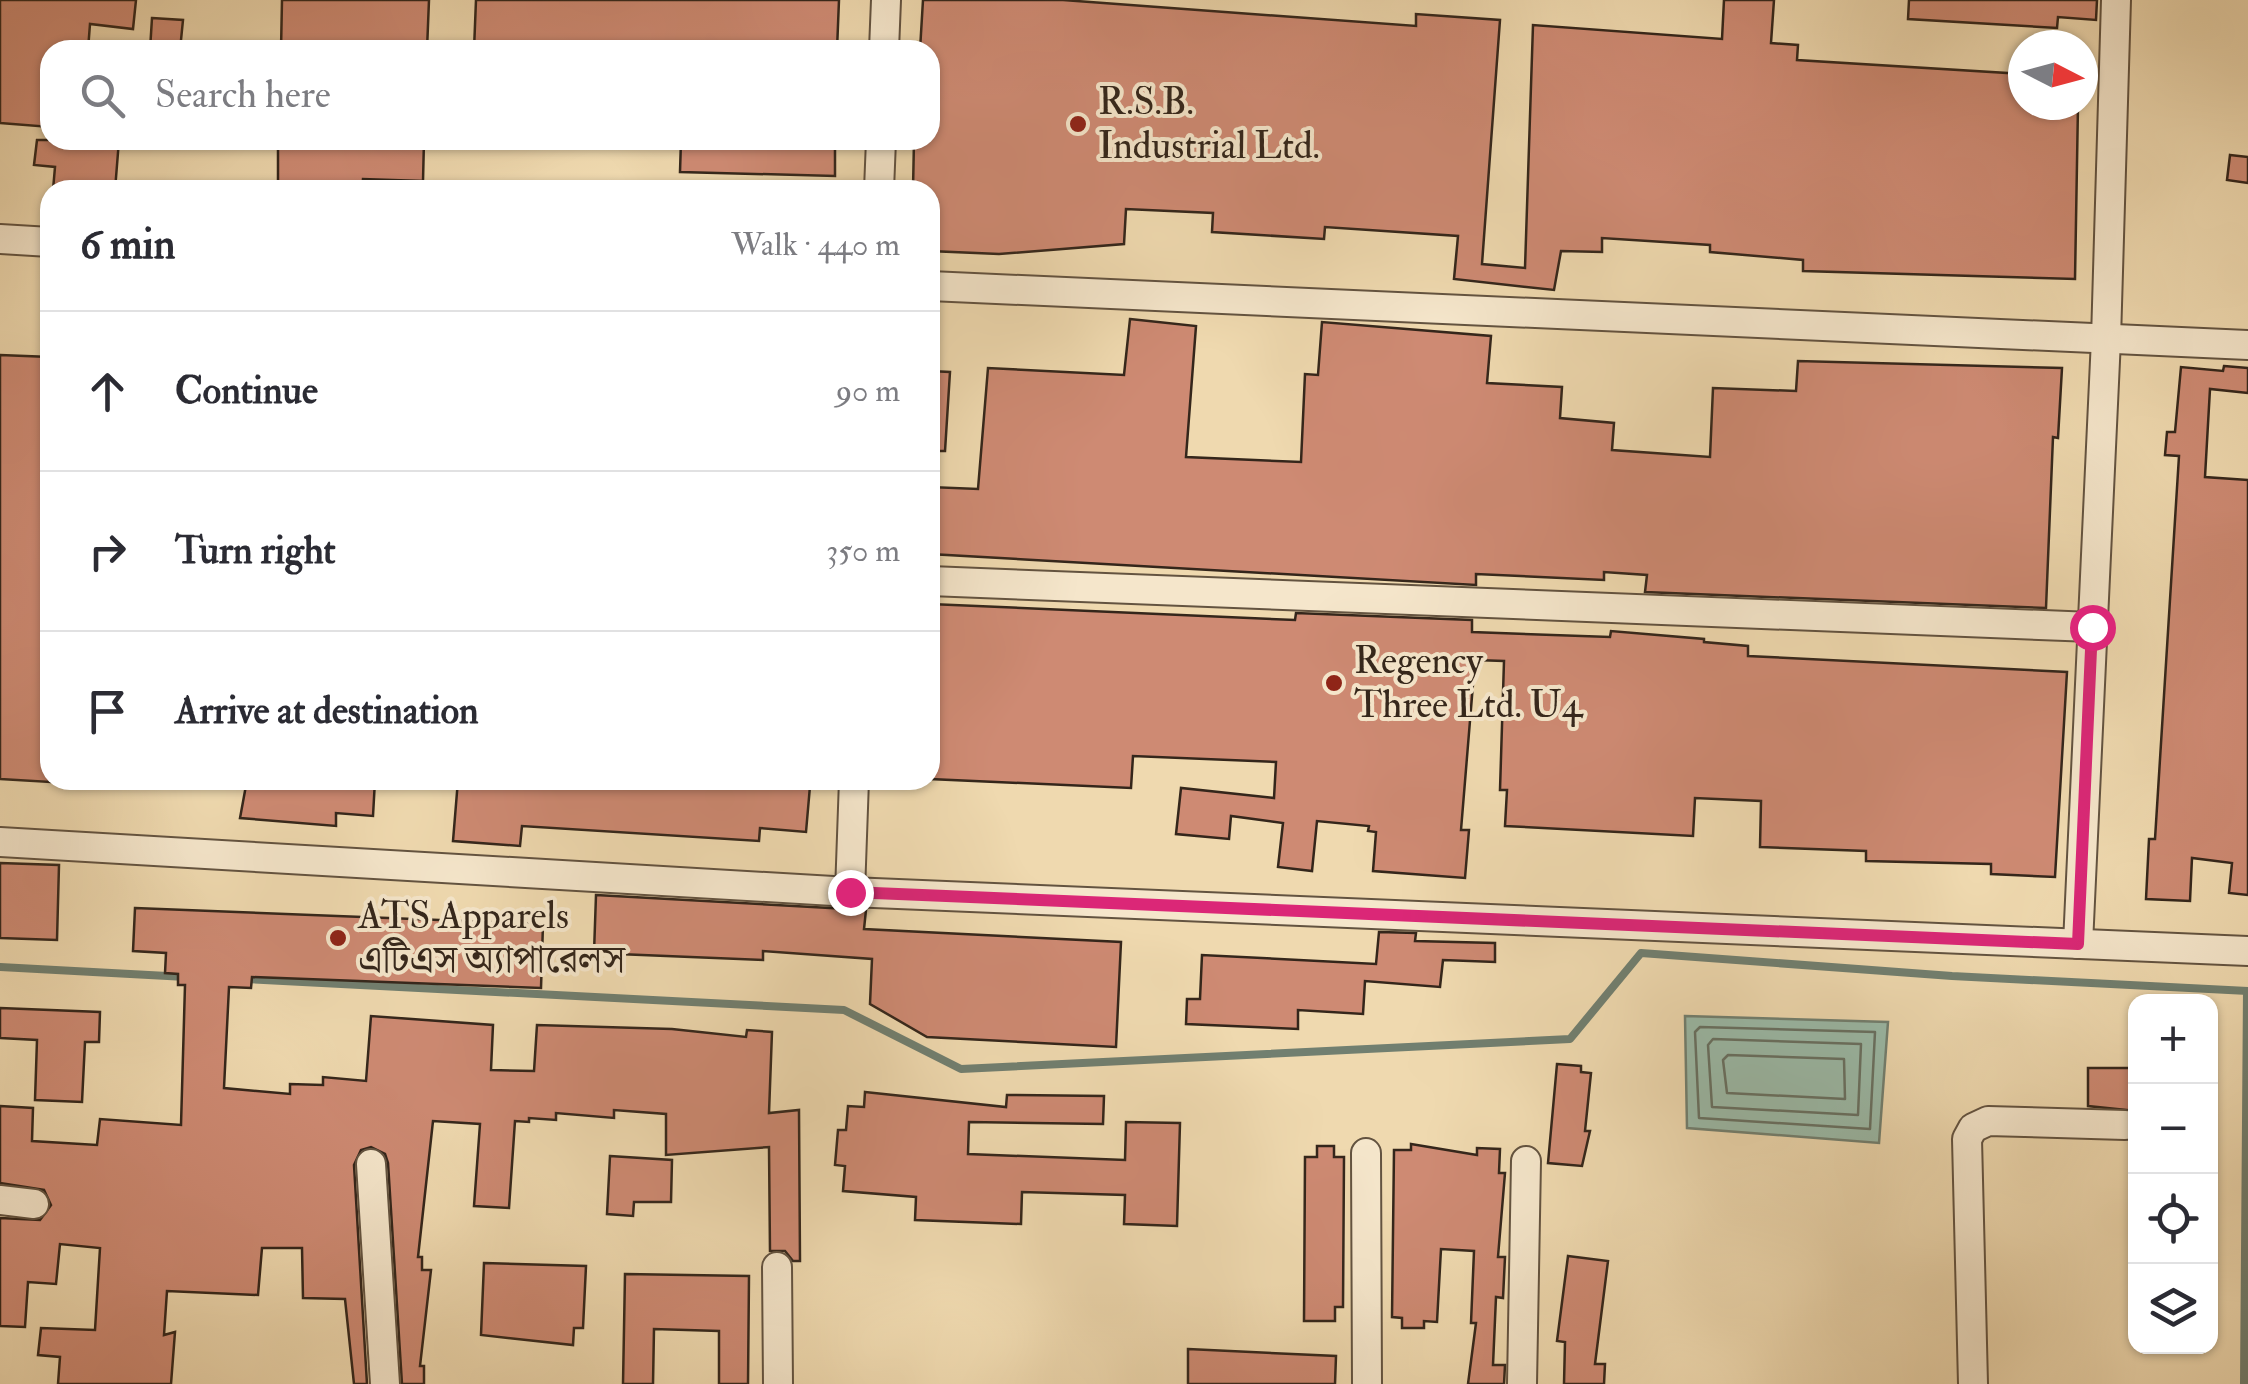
<!DOCTYPE html>
<html lang="en">
<head>
<meta charset="utf-8">
<style>
	:root { --surface:#fff; --page:#f7f7f7; --text:#2b2b33; --muted:#7c7c81; --line:#e1e1e2 }
	body { margin:0; font-family:"IM FELL Double Pica","Noto Serif Bengali",serif; background:var(--page); color:var(--text) }
	.controls { position:absolute; right:30px; bottom:30px; display:grid; overflow:hidden; border-radius:20px; box-shadow:0 2px 8px #0004 }
	.controls button { width:90px; height:90px; display:grid; place-items:center; padding:0; border:0; border-bottom:2px solid var(--line); background:var(--surface); color:var(--text); font:50px sans-serif }
	.compass { position:absolute; left:2008px; top:30px; width:90px; height:90px; border-radius:50%; background:var(--surface); box-shadow:0 2px 8px #0004; rotate:96deg }
	.stop { position:absolute; width:30px; height:30px; margin:-22px; border:8px solid #db2777; border-radius:50%; background:#fff }
	.stop.end { background:#db2777; border-color:#fff; box-shadow:0 2px 10px #0008 }
	.list { margin:0; padding:0; list-style:none }
	h2 { display:flex; justify-content:space-between; align-items:center; height:130px; margin:0; padding:0 40px; font-size:42px }
	h2 small { font-size:32px; font-weight:400; color:var(--muted) }
	.list li { display:grid; grid-template-columns:65px 1fr auto; gap:30px; align-items:center; box-sizing:border-box; height:160px; padding:0 40px; border-top:2px solid var(--line) }
	.list b { display:block; font-size:38px; white-space:nowrap }
	.list em { font-size:32px; font-style:normal; color:var(--muted) }
	.icon { flex:none; width:55px; height:55px; fill:none; stroke:currentColor; stroke-width:2; stroke-linecap:round; stroke-linejoin:round }
	.map { position:relative; flex:none; width:2248px; height:1384px; overflow:hidden }
	.search { position:absolute; background:var(--surface); box-shadow:0 2px 8px #0004; left:40px; top:40px; width:900px; height:110px; display:flex; align-items:center; gap:25px; box-sizing:border-box; padding:0 35px; border-radius:30px; color:var(--muted); font-size:38px }
	.panel { position:absolute; background:var(--surface); box-shadow:0 2px 8px #0004; left:40px; top:180px; width:900px; height:610px; border-radius:30px }
	.map>svg:first-child { display:block }
	.water { fill:#9abaa8; stroke:#717f70; stroke-width:2.5 }
	.lines { fill:none; stroke-linecap:round; stroke-linejoin:round }
	.shore { stroke:#677062; stroke-width:2.5 }
	.stream { stroke:#717f70; stroke-width:8 }
	.building { fill:#ce8a73; stroke:#34261b; stroke-width:2.5 }
	.minor-casing { stroke:#635340; stroke-width:32 }
	.minor { stroke:#f5e6cb; stroke-width:28 }
	.route { stroke:#db2777; stroke-width:12 }
	.poi-dot { fill:#8f2418; stroke:#f5e6cb; stroke-width:4 }
	.labels { text-anchor:middle; dominant-baseline:central; stroke-width:8; stroke-linejoin:round; paint-order:stroke }
	.poi-label { font-size:38px; fill:#34261b; stroke:#f5e6cb; text-anchor:start }
</style>
</head>
<body>
<div class="map">
<svg width="2248" height="1384" viewBox="0 0 2248 1384">
	<rect width="100%" height="100%" fill="#efd9af"/>
	<filter id="stains"><feTurbulence type="fractalNoise" baseFrequency=".002" numOctaves="4"/><feColorMatrix values="0 0 0 0 .2 0 0 0 0 .09 0 0 0 0 .02 0 0 0 .5 -.17"/></filter>
	<radialGradient id="worn" r=".72"><stop offset=".6" stop-color="#630" stop-opacity="0"/><stop offset="1" stop-color="#630" stop-opacity=".3"/></radialGradient>
	<!-- water -->
	<polygon class="water" points="1685,1016 1888,1022 1879,1143 1687,1128"/>
	<g class="lines">
		<!-- shore -->
		<g class="shore">
			<polygon points="1700,1027 1875,1032 1870,1129 1699,1118 1695,1032"/>
			<polygon points="1713,1039 1861,1044 1858,1115 1712,1107 1708,1045"/>
			<polygon points="1728,1055 1844,1059 1845,1099 1727,1093 1723,1060"/>
		</g>
		<!-- stream -->
		<g class="stream">
			<polyline points="0,967 186,977"/>
			<polyline points="245,979 844,1010 961,1069 1570,1039 1641,953 1952,976 2248,991"/>
			<polyline points="2244,1384 2247,991"/>
		</g>
	</g>
	<!-- building -->
	<g class="building">
		<polygon points="0,0 136,0 133,29 90,24 88,50 50,50 50,127 0,123"/>
		<polygon points="282,0 429,0 427,50 281,50"/>
		<polygon points="476,0 839,0 837,50 474,50"/>
		<polygon points="923,0 1063,0 1416,26 1416,14 1500,20 1482,264 1525,268 1533,25 1722,39 1724,0 1774,0 1771,43 1798,45 1797,60 2023,74 2023,105 2078,105 2075,279 1803,271 1803,260 1710,252 1710,245 1602,238 1602,252 1561,251 1554,290 1454,279 1458,236 1325,227 1324,239 1212,232 1213,213 1126,209 1124,244 999,254 930,251 930,190 913,190 914,140 930,140 930,50 920,50"/>
		<polygon points="1909,0 2097,0 2096,20 2058,17 2057,28 1908,19"/>
		<polygon points="152,18 183,20 180,50 150,50"/>
		<polygon points="37,140 119,140 115,190 53,190 55,167 34,165"/>
		<polygon points="278,140 424,140 423,181 363,179 362,190 278,190"/>
		<polygon points="681,140 835,140 835,176 680,172"/>
		<polygon points="2230,155 2248,157 2248,183 2227,180"/>
		<polygon points="1130,319 1196,326 1186,457 1301,462 1305,374 1318,375 1322,322 1491,336 1487,383 1562,387 1560,418 1614,423 1612,450 1710,457 1713,388 1796,391 1798,361 2062,368 2058,438 2053,437 2046,608 1645,592 1647,575 1604,572 1604,580 1476,574 1476,585 930,554 930,487 978,489 988,368 1124,375"/>
		<polygon points="0,355 50,357 50,782 0,779"/>
		<polygon points="2224,366 2248,368 2248,393 2210,389 2205,477 2248,480 2248,895 2229,893 2232,863 2192,858 2190,901 2146,899 2149,839 2155,839 2179,456 2165,455 2167,432 2175,432 2181,367 2223,371"/>
		<polygon points="930,371 950,372 945,451 930,451"/>
		<polygon points="930,604 1295,620 1296,613 1472,620 1472,632 1610,637 1611,631 1704,639 1704,642 1748,646 1748,656 2067,672 2055,877 1991,874 1991,864 1866,861 1866,851 1760,847 1761,801 1695,798 1693,836 1505,826 1507,790 1500,790 1504,661 1475,660 1461,830 1469,830 1465,878 1373,871 1376,832 1368,831 1369,826 1317,821 1312,871 1278,867 1283,823 1231,816 1229,839 1176,834 1181,788 1274,798 1276,762 1133,756 1131,788 930,779"/>
		<polygon points="247,780 375,780 373,816 336,813 336,826 240,818"/>
		<polygon points="458,780 763,780 810,786 806,832 760,828 759,841 522,826 520,846 453,841"/>
		<polygon points="0,863 59,865 57,940 0,938"/>
		<polygon points="596,895 866,910 864,929 1121,942 1116,1047 927,1037 870,1004 872,959 763,951 763,960 594,953"/>
		<polygon points="135,908 543,924 541,988 252,977 251,988 229,987 224,1088 290,1094 290,1084 323,1085 323,1077 366,1081 371,1016 493,1025 491,1070 534,1071 537,1025 672,1029 746,1037 747,1030 772,1032 769,1113 799,1110 800,1261 793,1261 785,1251 770,1251 769,1147 666,1155 666,1114 614,1110 614,1118 556,1113 556,1120 529,1118 529,1122 515,1121 509,1208 474,1206 480,1124 433,1121 418,1257 422,1257 422,1270 431,1270 420,1366 424,1366 424,1384 402,1384 388,1163 385,1154 371,1147 361,1150 354,1165 367,1384 354,1384 345,1299 303,1298 302,1248 262,1248 258,1295 167,1291 164,1335 175,1332 171,1384 58,1384 60,1357 38,1355 41,1328 95,1330 100,1248 60,1244 56,1284 28,1282 25,1327 0,1326 0,1218 40,1220 51,1205 44,1190 0,1183 0,1106 33,1108 32,1141 97,1145 100,1119 181,1125 185,985 178,985 178,974 165,973 166,953 133,951"/>
		<polygon points="1379,932 1416,933 1415,941 1495,943 1495,962 1443,960 1440,987 1365,981 1363,1014 1298,1010 1298,1029 1186,1024 1187,999 1200,999 1202,955 1376,964"/>
		<polygon points="0,1008 100,1012 99,1042 85,1042 82,1102 35,1100 37,1040 0,1038"/>
		<polygon points="1557,1064 1581,1066 1581,1072 1591,1073 1585,1131 1590,1131 1582,1166 1548,1163"/>
		<polygon points="2088,1068 2136,1068 2136,1111 2088,1106"/>
		<polygon points="865,1092 1006,1107 1007,1095 1104,1096 1103,1124 969,1122 968,1154 1125,1160 1126,1122 1180,1123 1177,1226 1124,1224 1125,1195 1022,1192 1021,1224 915,1220 916,1197 843,1191 845,1166 835,1165 838,1130 846,1130 848,1106 864,1107"/>
		<polygon points="1411,1144 1477,1155 1477,1148 1500,1149 1499,1173 1505,1173 1498,1257 1505,1257 1503,1298 1496,1297 1493,1365 1505,1365 1504,1384 1468,1384 1476,1323 1471,1323 1474,1251 1441,1249 1437,1322 1424,1321 1424,1328 1402,1328 1402,1318 1392,1317 1394,1150 1411,1150"/>
		<polygon points="1317,1146 1334,1146 1334,1157 1344,1157 1343,1307 1335,1307 1335,1321 1304,1321 1305,1157 1317,1157"/>
		<polygon points="610,1156 672,1160 671,1202 634,1202 633,1216 607,1214"/>
		<polygon points="1568,1256 1608,1261 1595,1364 1605,1364 1604,1384 1564,1384 1565,1342 1557,1341"/>
		<polygon points="484,1263 586,1266 583,1328 574,1328 573,1345 481,1335"/>
		<polygon points="625,1274 749,1276 748,1384 719,1384 719,1331 654,1329 653,1384 623,1384"/>
		<polygon points="1188,1349 1336,1356 1335,1384 1188,1384"/>
	</g>
	<g class="lines">
		<defs>
			<g id="minor">
				<polyline points="884,50 886,0"/>
				<polyline points="879,190 881,140"/>
				<polyline points="0,239 50,242"/>
				<polyline points="930,286 2248,345"/>
				<polyline points="930,581 2092,627"/>
				<polyline points="0,842 850,892 2248,951"/>
				<polyline points="850,892 854,780"/>
				<polyline points="2078,944 2106,339 2116,0"/>
				<polyline points="1366,1153 1367,1384"/>
				<polyline points="371,1164 385,1384"/>
				<polyline points="0,1200 34,1204"/>
				<polyline points="777,1267 778,1384"/>
				<polyline points="1522,1384 1526,1161"/>
				<polyline points="1973,1384 1967,1139 1973,1128 1988,1121 2125,1125"/>
			</g>
		</defs>
		<!-- minor casing -->
		<use href="#minor" class="minor-casing"/>
		<!-- minor -->
		<use href="#minor" class="minor"/>
	</g>
	<g class="lines">
		<!-- route -->
		<polyline class="route" points="850,892 2078,944 2092,627"/>
	</g>
	<!-- markers -->
	<g class="poi-dot">
		<circle cx="1078" cy="124" r="10"/>
		<circle cx="1334" cy="683" r="10"/>
		<circle cx="338" cy="938" r="10"/>
	</g>
	<g class="labels">
		<!-- poi labels -->
		<g class="poi-label">
			<text x="1098" y="102">R.S.B.<tspan x="1098" dy="44">Industrial Ltd.</tspan></text>
			<text x="1354" y="661">Regency<tspan x="1354" dy="44">Three Ltd. U4</tspan></text>
			<text x="358" y="916">ATS Apparels<tspan x="358" dy="44">এটিএস অ্যাপারেলস</tspan></text>
		</g>
	</g>
	<rect width="100%" height="100%" filter="url(#stains)"/>
	<rect width="100%" height="100%" fill="url(#worn)"/>
</svg>
<div class="controls">
<button>+</button>
<button>−</button>
<button><svg class="icon" aria-label="locate" viewBox="0 0 24 24"><circle cx="12" cy="12" r="6"/><path d="M12 2v4M12 18v4M2 12h4M18 12h4"/></svg></button>
<button><svg class="icon" aria-label="layers" viewBox="0 0 24 24"><path d="M12 4l9 5-9 5-9-5zM3 14l9 5 9-5"/></svg></button>
</div>
<svg class="compass" viewBox="-18 -18 36 36"><path d="M0-13l5 13h-10z" fill="#e53935"/><path d="M0 13l5-13h-10z" fill="#7c7c81"/></svg>
<div class="stop" style="left:2092px;top:627px"></div>
<div class="stop end" style="left:850px;top:892px"></div>
<div class="search"><svg class="icon" aria-label="search" viewBox="0 0 24 24"><circle cx="10" cy="10" r="6"/><path d="M15 15l6 6"/></svg>Search here</div>
<section class="panel">
<h2>6 min<small>Walk · 440 m</small></h2>
<ul class="list">
<li><svg class="icon" aria-label="ahead" viewBox="0 0 24 24"><path d="M12 20V5M6 11l6-6 6 6"/></svg><div><b>Continue</b></div><em>90 m</em></li>
<li><svg class="icon" aria-label="right" viewBox="0 0 24 24"><path d="M7 20v-9h11M14 6l5 5-5 5"/></svg><div><b>Turn right</b></div><em>350 m</em></li>
<li><svg class="icon" aria-label="arrive" viewBox="0 0 24 24"><path d="M6 21V4h12l-3 4 3 4H6"/></svg><div><b>Arrive at destination</b></div></li>
</ul>
</section>
</div>
</body>
</html>
